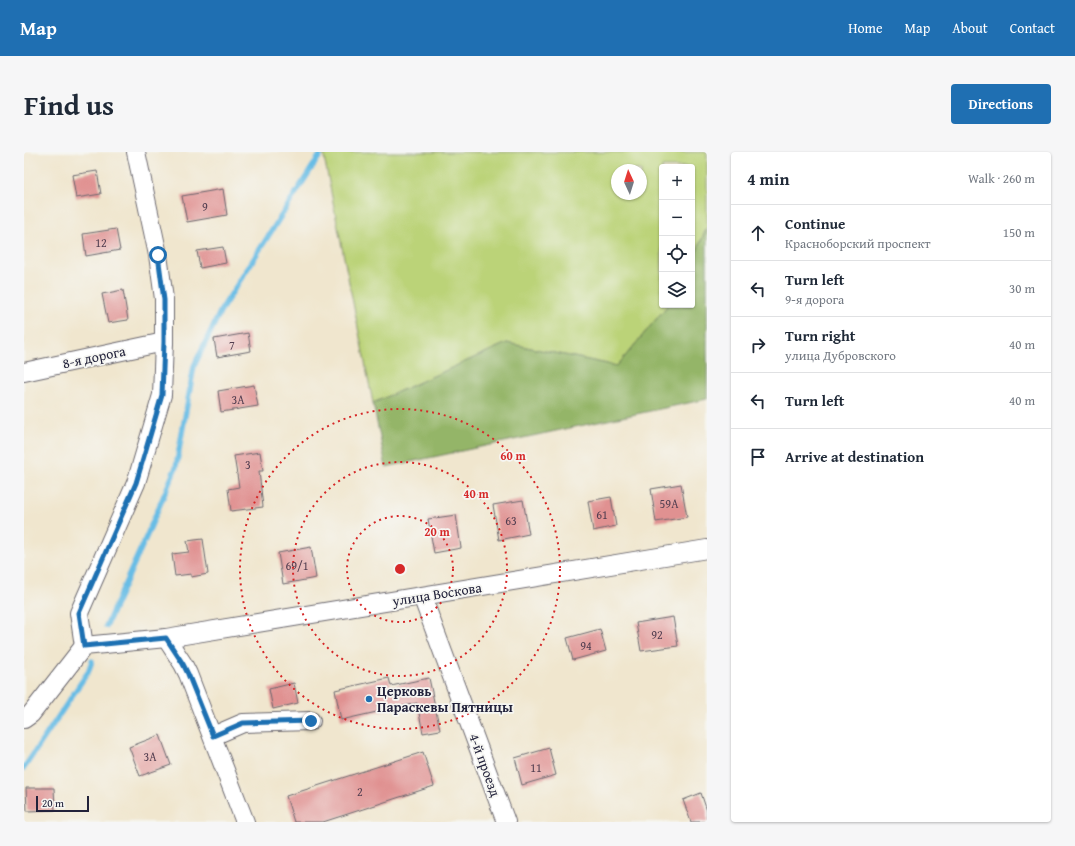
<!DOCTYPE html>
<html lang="en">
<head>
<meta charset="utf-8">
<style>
	:root { --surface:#fff; --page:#f6f6f7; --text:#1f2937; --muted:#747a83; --line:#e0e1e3; --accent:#1f6fb2 }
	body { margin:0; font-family:"Gentium Book Plus",serif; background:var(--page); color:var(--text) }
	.controls { position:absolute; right:12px; top:12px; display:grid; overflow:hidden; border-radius:4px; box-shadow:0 1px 3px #0004 }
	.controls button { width:36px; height:36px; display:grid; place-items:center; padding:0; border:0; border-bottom:1px solid var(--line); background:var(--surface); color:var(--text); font:20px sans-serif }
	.compass { position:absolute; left:587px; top:12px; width:36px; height:36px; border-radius:50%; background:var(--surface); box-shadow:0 1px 3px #0004; rotate:356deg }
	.scale { position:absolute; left:12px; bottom:10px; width:53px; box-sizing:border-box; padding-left:4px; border:2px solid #22223b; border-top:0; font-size:11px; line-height:14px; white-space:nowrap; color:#22223b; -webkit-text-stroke:3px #f6f6f2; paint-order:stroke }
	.stop { position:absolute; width:12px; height:12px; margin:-9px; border:3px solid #1f6fb2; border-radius:50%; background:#fff }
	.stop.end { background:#1f6fb2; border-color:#fff; box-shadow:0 1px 4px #0008 }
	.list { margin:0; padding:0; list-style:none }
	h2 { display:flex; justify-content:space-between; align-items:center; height:52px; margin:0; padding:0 16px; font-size:17px }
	h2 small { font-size:13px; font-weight:400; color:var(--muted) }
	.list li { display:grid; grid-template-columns:26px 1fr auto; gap:12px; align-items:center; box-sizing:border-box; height:56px; padding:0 16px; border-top:1px solid var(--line) }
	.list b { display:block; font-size:15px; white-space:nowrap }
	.list p { margin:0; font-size:13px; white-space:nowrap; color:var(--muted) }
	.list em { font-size:13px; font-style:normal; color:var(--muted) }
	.icon { flex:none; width:22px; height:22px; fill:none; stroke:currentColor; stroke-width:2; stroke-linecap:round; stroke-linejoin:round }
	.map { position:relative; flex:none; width:683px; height:670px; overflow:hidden; border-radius:4px }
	header { display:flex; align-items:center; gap:24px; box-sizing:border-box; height:56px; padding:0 20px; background:var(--accent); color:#fff }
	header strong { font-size:19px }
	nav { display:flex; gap:22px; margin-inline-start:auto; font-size:14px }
	.intro { display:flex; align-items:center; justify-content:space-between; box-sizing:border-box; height:96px; padding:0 24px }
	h1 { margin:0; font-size:28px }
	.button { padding:10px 18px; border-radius:4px; background:var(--accent); color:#fff; font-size:14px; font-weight:700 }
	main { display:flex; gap:24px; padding:0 24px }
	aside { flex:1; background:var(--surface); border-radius:4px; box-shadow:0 1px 3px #0004 }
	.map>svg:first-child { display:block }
	.green { fill:#bbd378; stroke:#6e7a5a; fill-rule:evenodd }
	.forest { fill:#94b568; stroke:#5b6c52 }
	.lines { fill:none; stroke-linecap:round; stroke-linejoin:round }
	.stream { stroke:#69bde5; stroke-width:5.5 }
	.building { fill:#e09191 }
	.minor-casing { stroke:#6a676e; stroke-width:20 }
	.minor { stroke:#fff; stroke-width:18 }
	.route { stroke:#1f6fb2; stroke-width:5 }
	.ring { fill:none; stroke:#d62828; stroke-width:2; stroke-dasharray:2 4 }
	.poi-dot { fill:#1f6fb2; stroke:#f6f6f2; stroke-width:1.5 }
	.labels { text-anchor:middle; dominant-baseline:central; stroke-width:3.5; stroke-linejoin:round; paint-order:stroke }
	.number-label { font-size:12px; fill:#523e50 }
	.street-label { font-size:14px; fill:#22223b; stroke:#f6f6f2 }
	.poi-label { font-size:14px; font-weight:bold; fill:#22223b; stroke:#f6f6f2; text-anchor:start }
	.centre { fill:#d62828; stroke:#f6f6f2; stroke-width:2 }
	.ring-label { font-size:12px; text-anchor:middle; font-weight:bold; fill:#d62828; stroke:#f6f6f2; stroke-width:3.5; stroke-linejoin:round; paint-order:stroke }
</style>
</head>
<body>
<header>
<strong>Map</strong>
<nav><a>Home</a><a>Map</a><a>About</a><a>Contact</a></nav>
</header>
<div class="intro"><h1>Find us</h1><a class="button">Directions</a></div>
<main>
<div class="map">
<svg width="683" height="670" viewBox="0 0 683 670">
	<rect width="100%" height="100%" fill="#f6f6f2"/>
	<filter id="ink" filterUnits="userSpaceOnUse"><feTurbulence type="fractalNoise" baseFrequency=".025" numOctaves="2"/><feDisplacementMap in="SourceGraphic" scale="8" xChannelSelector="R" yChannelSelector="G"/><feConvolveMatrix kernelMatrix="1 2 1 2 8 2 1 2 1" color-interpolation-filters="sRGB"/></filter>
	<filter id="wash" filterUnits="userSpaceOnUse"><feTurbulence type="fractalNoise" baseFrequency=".012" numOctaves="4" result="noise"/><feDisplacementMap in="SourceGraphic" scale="16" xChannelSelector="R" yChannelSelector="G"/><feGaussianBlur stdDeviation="0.9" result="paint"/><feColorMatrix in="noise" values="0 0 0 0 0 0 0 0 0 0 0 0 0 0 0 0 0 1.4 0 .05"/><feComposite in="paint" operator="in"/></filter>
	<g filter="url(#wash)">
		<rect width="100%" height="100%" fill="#f0e6ce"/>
		<!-- green -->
		<path class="green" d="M299,0H683V75L668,110V15H638V153H644L593,214L483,191L349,251ZM593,18H617V42H593Z"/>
		<!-- forest -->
		<polygon class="forest" points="683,75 683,247 362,315 349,251 483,191 593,214 644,153 668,153 668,110"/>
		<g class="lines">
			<!-- stream -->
			<g class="stream">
				<polyline points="82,474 123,383 152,315 170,214 197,158 298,0"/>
				<polyline points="0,616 64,520 68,509"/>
			</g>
		</g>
		<g id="blocks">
			<!-- building -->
			<g class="building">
				<polygon points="73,19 77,42 52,46 48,23"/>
				<polygon points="199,37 203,63 163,70 158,44"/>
				<polygon points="92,77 96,98 62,104 59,82"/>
				<polygon points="199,95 202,111 176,116 173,99"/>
				<polygon points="99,138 104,168 84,171 78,142"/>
				<polygon points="224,181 227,199 193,205 190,187"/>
				<polygon points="230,233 234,254 197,260 194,239"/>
				<polygon points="236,300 239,319 235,319 239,355 207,359 204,337 215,335 210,304"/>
				<polygon points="657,332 663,365 632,370 627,337"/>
				<polygon points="587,345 592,374 569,379 564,349"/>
				<polygon points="499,348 505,382 475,388 469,353"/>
				<polygon points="432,363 437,396 410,401 404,367"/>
				<polygon points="179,387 184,422 167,425 167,422 151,424 148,402 165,400 163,389"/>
				<polygon points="287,395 292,426 259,432 254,401"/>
				<polygon points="649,465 654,494 617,499 612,471"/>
				<polygon points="576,477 582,499 549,508 543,486"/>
				<polygon points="365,526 367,534 405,526 416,578 399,581 393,551 317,568 311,538"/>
				<polygon points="270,531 274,551 249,557 245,537"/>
				<polygon points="136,583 147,613 116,624 105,595"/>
				<polygon points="525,596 532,623 498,633 491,606"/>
				<polygon points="399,600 410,634 299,670 270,670 262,644"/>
				<polygon points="2,636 30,636 31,658 3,659"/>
				<polygon points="677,641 683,659 683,670 667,670 659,648"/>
			</g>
		</g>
	</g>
	<g filter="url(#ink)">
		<use href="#blocks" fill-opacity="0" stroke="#6a676e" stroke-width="1"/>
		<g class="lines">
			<defs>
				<g id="minor">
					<polyline points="0,220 140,190"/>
					<polyline points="398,444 482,670"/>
					<polyline points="142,486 159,512 164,522 221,670"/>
					<polyline points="60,494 55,461 112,331 138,243 140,190 140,147 134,103 112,0"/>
					<polyline points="0,567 7,562 60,494 142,486 683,397"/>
					<polyline points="189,584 219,571 287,569"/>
				</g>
			</defs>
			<!-- minor casing -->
			<use href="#minor" class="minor-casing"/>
			<!-- minor -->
			<use href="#minor" class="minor"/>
		</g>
	</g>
	<g class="lines" filter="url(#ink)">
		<!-- route -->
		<polyline class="route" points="134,103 140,148 140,190 138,243 112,331 55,461 60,494 142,486 159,512 164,522 189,584 219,571 287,569"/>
	</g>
	<!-- distance rings -->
	<g class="ring">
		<circle cx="376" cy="417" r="53"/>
		<circle cx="376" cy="417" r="107"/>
		<circle cx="376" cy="417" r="160"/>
	</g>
	<!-- markers -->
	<circle class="poi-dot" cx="345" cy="547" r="4"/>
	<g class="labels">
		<!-- number labels -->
		<g class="number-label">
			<text x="181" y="54">9</text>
			<text x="77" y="90">12</text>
			<text x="208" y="193">7</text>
			<text x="214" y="247">3А</text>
			<text x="224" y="312">3</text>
			<text x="645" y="351">59А</text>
			<text x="578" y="362">61</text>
			<text x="487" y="368">63</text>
			<text x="273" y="413">69/1</text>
			<text x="633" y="482">92</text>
			<text x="562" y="493">94</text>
			<text x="126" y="604">3А</text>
			<text x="512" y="615">11</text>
			<text x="336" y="639">2</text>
		</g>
		<!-- street labels -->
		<g class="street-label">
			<text transform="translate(70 205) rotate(-12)">8-я дорога</text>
			<text transform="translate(413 442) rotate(-9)">улица Воскова</text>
			<text transform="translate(461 613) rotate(70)">4-й проезд</text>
		</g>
		<!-- poi labels -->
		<g class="poi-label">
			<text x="353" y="539">Церковь<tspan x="353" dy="16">Параскевы Пятницы</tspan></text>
		</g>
	</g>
	<circle cx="376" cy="417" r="6" class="centre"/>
	<g class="ring-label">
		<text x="489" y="308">60 m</text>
		<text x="452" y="346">40 m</text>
		<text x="413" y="384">20 m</text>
	</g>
</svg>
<div class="controls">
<button>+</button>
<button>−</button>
<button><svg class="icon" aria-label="locate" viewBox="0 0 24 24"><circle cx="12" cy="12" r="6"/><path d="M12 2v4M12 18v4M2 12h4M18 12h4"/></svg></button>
<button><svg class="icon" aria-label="layers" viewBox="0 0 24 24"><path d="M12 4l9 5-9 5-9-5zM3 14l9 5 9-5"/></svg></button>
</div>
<svg class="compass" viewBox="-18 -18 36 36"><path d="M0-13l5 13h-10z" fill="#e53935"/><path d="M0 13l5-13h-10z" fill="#747a83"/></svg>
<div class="scale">20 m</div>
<div class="stop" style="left:134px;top:103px"></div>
<div class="stop end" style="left:287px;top:569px"></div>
</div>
<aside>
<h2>4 min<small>Walk · 260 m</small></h2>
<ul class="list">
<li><svg class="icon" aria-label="ahead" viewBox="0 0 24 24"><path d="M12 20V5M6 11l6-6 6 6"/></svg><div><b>Continue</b><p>Красноборский проспект</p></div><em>150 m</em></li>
<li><svg class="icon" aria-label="left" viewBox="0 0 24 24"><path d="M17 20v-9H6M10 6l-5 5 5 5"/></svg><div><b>Turn left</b><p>9-я дорога</p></div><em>30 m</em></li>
<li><svg class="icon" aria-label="right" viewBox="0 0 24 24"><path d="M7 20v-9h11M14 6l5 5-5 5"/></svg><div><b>Turn right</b><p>улица Дубровского</p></div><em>40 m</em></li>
<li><svg class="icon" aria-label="left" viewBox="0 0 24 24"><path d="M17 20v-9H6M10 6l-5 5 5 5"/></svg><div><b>Turn left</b></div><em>40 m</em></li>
<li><svg class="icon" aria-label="arrive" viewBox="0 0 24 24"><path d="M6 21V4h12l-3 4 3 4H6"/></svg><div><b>Arrive at destination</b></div></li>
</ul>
</aside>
</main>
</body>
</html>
